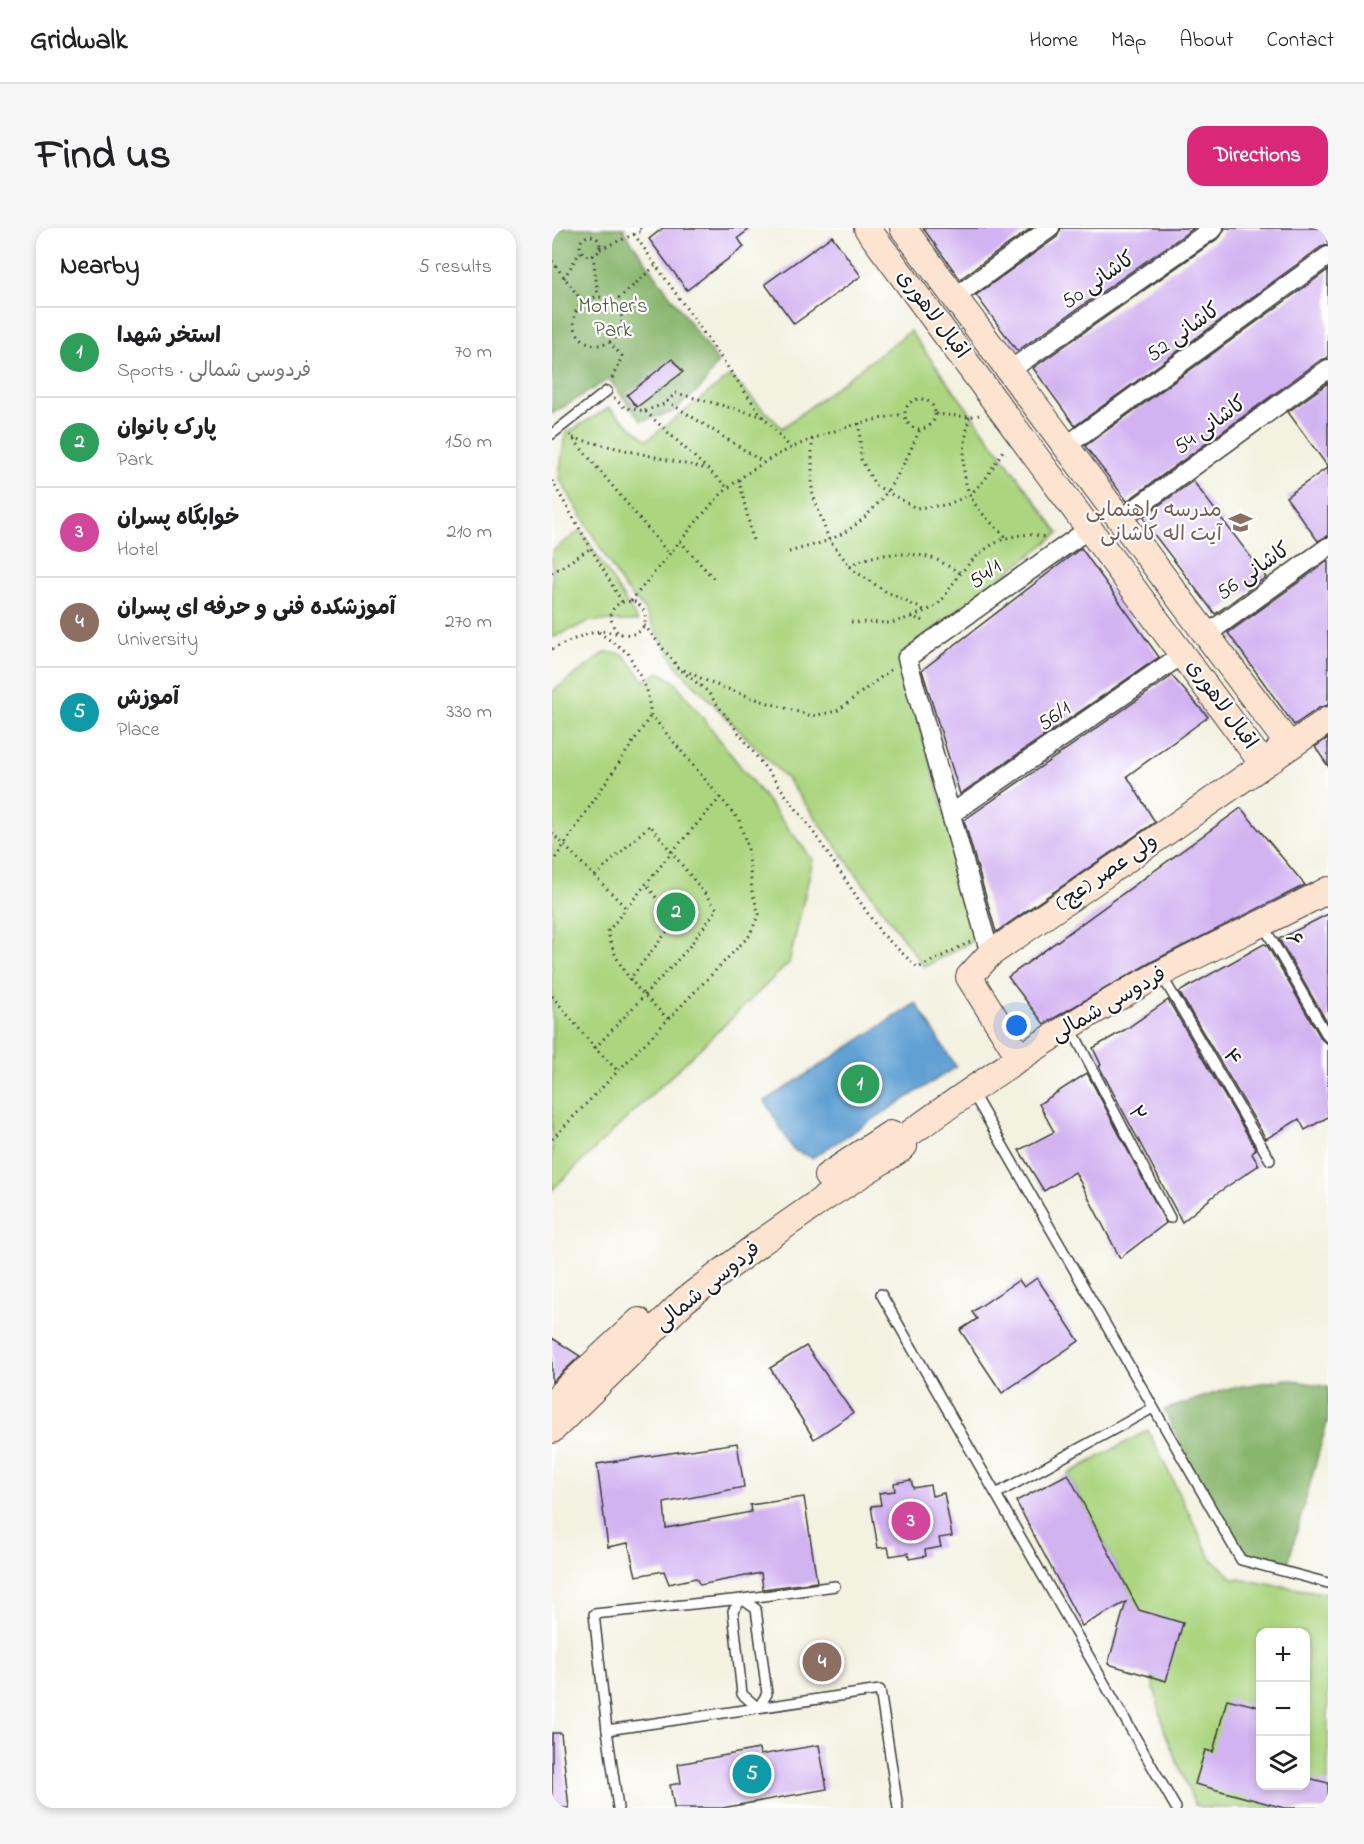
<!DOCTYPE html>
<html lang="en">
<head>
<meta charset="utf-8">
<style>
	:root { --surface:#fff; --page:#f6f6f6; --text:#202124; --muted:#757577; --line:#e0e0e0; --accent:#db2777 }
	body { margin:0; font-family:"Indie Flower","Playpen Sans Arabic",sans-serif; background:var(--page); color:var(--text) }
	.controls { position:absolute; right:18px; bottom:18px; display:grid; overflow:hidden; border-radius:12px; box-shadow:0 3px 9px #0003 }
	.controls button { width:54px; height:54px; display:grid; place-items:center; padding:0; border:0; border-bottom:2px solid var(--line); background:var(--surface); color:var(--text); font:30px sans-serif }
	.you { position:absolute; left:465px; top:798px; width:21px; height:21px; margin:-15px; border:4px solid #fff; border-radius:50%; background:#1a73e8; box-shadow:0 0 0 9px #1a73e833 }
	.badge { display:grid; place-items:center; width:39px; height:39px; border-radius:50%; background:var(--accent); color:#fff; font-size:20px; font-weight:700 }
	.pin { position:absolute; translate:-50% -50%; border:3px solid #fff; box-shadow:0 2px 6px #0006 }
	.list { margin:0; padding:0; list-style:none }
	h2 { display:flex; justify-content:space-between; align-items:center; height:78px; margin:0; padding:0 24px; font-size:26px }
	h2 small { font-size:20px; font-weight:400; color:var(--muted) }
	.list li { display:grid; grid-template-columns:39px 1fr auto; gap:18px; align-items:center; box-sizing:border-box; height:90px; padding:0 24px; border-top:2px solid var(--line) }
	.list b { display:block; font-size:22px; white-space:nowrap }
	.list p { margin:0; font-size:20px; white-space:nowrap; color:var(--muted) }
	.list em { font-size:20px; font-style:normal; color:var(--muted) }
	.icon { flex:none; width:33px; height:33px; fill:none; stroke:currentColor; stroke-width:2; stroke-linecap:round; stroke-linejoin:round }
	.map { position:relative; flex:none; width:776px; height:1580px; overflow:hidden; border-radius:18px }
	header { display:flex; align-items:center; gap:36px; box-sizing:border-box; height:84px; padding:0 30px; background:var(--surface); border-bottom:2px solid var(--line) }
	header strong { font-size:28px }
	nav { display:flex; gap:33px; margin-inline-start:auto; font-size:21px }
	.intro { display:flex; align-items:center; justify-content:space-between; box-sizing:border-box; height:144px; padding:0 36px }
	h1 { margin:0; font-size:42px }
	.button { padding:15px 27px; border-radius:18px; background:var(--accent); color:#fff; font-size:21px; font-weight:700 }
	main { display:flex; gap:36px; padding:0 36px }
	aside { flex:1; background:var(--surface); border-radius:18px; box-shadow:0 3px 9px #0003 }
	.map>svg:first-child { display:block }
	.green { fill:#acd580; stroke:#64784e; stroke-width:1.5; fill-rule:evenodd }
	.forest { fill:#89b66e; stroke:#526945; stroke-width:1.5 }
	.water { fill:#60a0d3; stroke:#3e5e78; stroke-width:1.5 }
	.building { fill:#d2b3f1 }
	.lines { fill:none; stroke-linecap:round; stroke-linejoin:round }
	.lane-casing { stroke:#3c3c39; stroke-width:12 }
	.street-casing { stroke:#3c3c39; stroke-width:21 }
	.secondary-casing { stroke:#3c3c39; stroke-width:28 }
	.path { stroke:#3c3c39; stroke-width:3; stroke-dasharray:1.5 4.5; stroke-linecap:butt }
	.lane { stroke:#fff; stroke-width:9 }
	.street { stroke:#fff; stroke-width:18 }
	.secondary { stroke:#fde4d1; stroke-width:26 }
	.labels { text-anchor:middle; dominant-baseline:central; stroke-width:4.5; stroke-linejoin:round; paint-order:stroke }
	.street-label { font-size:21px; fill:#1c1c1c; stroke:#fff }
	.park-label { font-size:21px; fill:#4e5d3f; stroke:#fff }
	.education-label { font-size:21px; fill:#785e54; stroke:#fff; text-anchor:end }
</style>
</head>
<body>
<header>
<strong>Gridwalk</strong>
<nav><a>Home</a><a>Map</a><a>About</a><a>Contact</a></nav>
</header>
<div class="intro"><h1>Find us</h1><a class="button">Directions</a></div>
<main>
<aside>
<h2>Nearby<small>5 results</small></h2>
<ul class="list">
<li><span class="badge" style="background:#2e9e5b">1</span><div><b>استخر شهدا</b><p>Sports · فردوسی شمالی</p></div><em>70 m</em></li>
<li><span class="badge" style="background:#2e9e5b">2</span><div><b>پارک بانوان</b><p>Park</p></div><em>150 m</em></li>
<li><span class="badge" style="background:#d1479c">3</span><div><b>خوابگاه پسران</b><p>Hotel</p></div><em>210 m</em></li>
<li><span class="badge" style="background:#8d6e63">4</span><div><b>آموزشکده فنی و حرفه ای پسران</b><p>University</p></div><em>270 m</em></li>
<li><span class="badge" style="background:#0f9aa8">5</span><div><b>آموزش</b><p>Place</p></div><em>330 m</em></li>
</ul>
</aside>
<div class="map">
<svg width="776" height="1580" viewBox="0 0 776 1580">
	<rect width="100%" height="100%" fill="#fff"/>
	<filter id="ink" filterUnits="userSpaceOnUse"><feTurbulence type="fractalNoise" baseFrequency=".0167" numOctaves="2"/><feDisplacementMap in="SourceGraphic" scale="12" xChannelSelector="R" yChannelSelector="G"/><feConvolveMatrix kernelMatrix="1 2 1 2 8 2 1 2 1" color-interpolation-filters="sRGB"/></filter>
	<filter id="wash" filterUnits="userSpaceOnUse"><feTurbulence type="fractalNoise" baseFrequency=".008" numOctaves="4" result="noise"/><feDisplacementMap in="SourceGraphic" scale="24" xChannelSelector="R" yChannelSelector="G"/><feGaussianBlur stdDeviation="1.35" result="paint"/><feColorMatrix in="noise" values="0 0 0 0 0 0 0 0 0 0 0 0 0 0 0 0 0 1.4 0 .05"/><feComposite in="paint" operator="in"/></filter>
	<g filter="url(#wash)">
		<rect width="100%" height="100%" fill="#f3f1e0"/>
		<!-- green -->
		<g class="green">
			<polygon points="358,103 507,305 349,426 426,710 372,739 236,552 125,439 91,380 71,358 7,250 13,206 57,180 95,212 178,148 230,200"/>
			<polygon points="29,302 86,393 38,393 0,410 0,323"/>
			<polygon points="54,424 71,426 93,453 107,444 123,454 261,632 237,735 0,962 0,464"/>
			<path d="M596,1202L659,1330L681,1350L776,1366V1580H655L643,1577L613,1505L581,1371L516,1246ZM708,1404H754V1558H708Z"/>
		</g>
		<!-- forest -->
		<g class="forest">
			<polygon points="0,0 73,0 71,2 166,134 149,160 119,185 89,193 57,151 0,186"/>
			<polygon points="735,1151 776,1159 776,1191 735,1339 693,1327 664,1288 612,1182 678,1160"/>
		</g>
		<!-- water -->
		<polygon class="water" points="364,775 404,839 260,930 241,922 213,873"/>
		<g id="blocks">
			<!-- building -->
			<g class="building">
				<polygon points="111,0 199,0 186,10 192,19 135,62 97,11"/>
				<polygon points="371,0 479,0 408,51"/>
				<polygon points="509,0 642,0 465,123 424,67 505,9"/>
				<polygon points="673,0 776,0 776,17 769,19 523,198 481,140 668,9"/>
				<polygon points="280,8 309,48 242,96 213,56"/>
				<polygon points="776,42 776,130 769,132 575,273 533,218"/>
				<polygon points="120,131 131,144 85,179 75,167"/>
				<polygon points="776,155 776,308 766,313 734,269 776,239 736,184"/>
				<polygon points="641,253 714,349 663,386 594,296 592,288"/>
				<polygon points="529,320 607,429 408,566 370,442"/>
				<polygon points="776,333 776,477 767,480 742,497 676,405"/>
				<polygon points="620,448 656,489 575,548 603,594 444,704 412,592"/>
				<polygon points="776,510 776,538 763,519"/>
				<polygon points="689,580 753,657 601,733 492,796 456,749"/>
				<polygon points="776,686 776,796 727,711"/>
				<polygon points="712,716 715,717 770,812 776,816 776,889 753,902 747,891 714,911 627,764"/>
				<polygon points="616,772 704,921 700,926 707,937 664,966 630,994 547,838 549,837 541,820 574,801"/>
				<polygon points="535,845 614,995 568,1030 523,944 492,963 467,922 502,904 487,876"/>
				<polygon points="485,1050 527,1113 450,1165 408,1102 425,1091 420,1084 467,1052 472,1059"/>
				<polygon points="0,1110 28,1128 0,1154"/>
				<polygon points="254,1118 301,1185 262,1211 218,1140"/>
				<polygon points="185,1215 192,1259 112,1275 114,1300 199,1284 198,1277 252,1269 265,1354 211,1361 209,1345 148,1357 144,1350 117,1356 112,1343 84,1348 76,1315 56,1319 45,1236"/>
				<polygon points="516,1246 587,1382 631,1395 614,1453 556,1436 574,1374 530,1398 464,1273"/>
				<polygon points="359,1252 361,1260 378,1257 380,1268 392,1265 400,1308 387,1310 389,1319 373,1322 374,1328 357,1331 356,1325 338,1328 336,1319 326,1320 319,1278 329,1277 327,1265 343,1263 342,1255"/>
				<polygon points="675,1471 708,1479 708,1557 753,1557 753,1549 776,1555 776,1580 732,1580 643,1556 653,1522 661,1524"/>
				<polygon points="0,1505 9,1505 17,1580 0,1580"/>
				<polygon points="267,1517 275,1561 170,1580 122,1580 118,1557 129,1555 126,1536 207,1521 208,1527"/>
			</g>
		</g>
	</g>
	<g filter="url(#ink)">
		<use href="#blocks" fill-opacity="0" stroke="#3c3c39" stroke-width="1.5"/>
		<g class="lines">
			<defs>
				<g id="lane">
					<polyline points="0,206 55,163"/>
					<polyline points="711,697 776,809"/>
					<polyline points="610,748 718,932"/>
					<polyline points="518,798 618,990"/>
					<polyline points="420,864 689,1332 776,1355"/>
					<polyline points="329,1066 624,1580"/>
					<polyline points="444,1266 601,1180"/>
					<polygon points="190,1371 204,1381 215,1466 206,1480 190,1466 181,1383"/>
					<polyline points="55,1502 328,1462 346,1580"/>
					<polyline points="66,1580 55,1502 42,1386 190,1371 283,1358"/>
				</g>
				<g id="street">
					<polyline points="403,69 498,0"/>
					<polyline points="458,142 662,0"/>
					<polyline points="514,218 776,28"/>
					<polyline points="569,291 776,141"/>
					<polyline points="655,406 776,319"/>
					<polyline points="399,586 631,426"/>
					<polyline points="438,726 355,430 538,300"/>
				</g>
				<g id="secondary">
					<polyline points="315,0 705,528 721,531 733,512 351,0"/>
					<polyline points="468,830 417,749 438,726 776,492"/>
					<path d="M350,911C433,851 518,794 608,746C663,717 721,691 776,662"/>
					<polyline points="275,948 338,906 350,911"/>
					<polyline points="0,1174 87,1093"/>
					<polyline points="0,1202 133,1072 208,1015 274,969 349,921 352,918 350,911"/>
				</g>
			</defs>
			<!-- lane casing -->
			<use href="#lane" class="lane-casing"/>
			<!-- street casing -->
			<use href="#street" class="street-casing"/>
			<!-- secondary casing -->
			<use href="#secondary" class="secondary-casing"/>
			<!-- path -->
			<g class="path">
				<polyline points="82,6 210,188"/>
				<circle cx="38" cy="18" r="10"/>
				<polyline points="48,21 90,3 88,0"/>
				<polyline points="41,27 46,68"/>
				<polyline points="0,33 30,73"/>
				<polyline points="12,50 28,24"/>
				<circle cx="46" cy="93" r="24"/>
				<polyline points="62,75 103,38"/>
				<polyline points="57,114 70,128 59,153"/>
				<polyline points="62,170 73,180 93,183 176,260"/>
				<circle cx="368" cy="186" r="15"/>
				<polyline points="115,173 211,234"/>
				<polyline points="93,183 112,176 124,165 210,188 239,220"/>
				<polyline points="384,186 417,189 427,187"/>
				<path d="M417,189C413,214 407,242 418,267C425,283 442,297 454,309"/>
				<polyline points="307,195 309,231 323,257 364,280 394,277 418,267 434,250 452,221"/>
				<polyline points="18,207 117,326"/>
				<polyline points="21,210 155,241"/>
				<polyline points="260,211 260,264 277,312 301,342 333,363 374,383"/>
				<polyline points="187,252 201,312"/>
				<polyline points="0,253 70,374"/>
				<polyline points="128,313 162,351"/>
				<path d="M237,324C250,320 264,317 277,312C325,292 348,247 368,201"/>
				<path d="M298,338C319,324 359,323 383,331C392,335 400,341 409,345"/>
				<polyline points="0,345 39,320"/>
				<path d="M79,373C101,346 123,319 146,292C155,282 164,270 174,262C223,219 289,197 352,186"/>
				<path d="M360,389C367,385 379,382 385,377C393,370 398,359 405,350C427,321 457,298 496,310"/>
				<polyline points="299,394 339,395 360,389 375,394"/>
				<polyline points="92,397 126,439"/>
				<path d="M0,421C14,415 29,407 44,404C60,400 87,417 93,394C95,385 90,379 84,374C62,370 51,387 66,405"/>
				<polyline points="125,439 155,463 258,599 329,705 366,740 418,714"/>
				<polyline points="132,442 159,455 210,473 260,488 285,483 341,440"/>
				<polyline points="0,605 75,681"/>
				<polyline points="0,635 99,487"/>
				<polyline points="43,648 98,597 165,681 134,723 43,820 66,843"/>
				<polyline points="77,752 117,701 120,692 95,657"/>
				<polyline points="0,768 43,820"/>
				<path d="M116,791C90,765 63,742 56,703L120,624L168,570"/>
				<polyline points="0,911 197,708 207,686 200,663 196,621 187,592 99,487 95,462 76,425 45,403"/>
			</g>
			<!-- lane -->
			<use href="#lane" class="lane"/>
			<!-- street -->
			<use href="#street" class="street"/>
			<!-- secondary -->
			<use href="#secondary" class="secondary"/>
		</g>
	</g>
	<!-- icons -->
	<defs>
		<symbol id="school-bare" viewBox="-9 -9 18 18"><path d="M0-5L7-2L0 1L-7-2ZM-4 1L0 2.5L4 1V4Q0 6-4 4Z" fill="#8d6e63" stroke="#fff" stroke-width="2.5" paint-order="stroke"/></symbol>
	</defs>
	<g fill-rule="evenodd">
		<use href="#school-bare" x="672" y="278" width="33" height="33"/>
	</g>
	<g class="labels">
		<!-- street labels -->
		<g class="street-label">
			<text transform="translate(547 53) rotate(-35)">کاشانی 50</text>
			<text transform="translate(380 87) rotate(53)">اقبال لاهوری</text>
			<text transform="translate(632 105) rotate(-36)">کاشانی 52</text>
			<text transform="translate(659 198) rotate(-36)">کاشانی 54</text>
			<text transform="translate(702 344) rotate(-35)">کاشانی 56</text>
			<text transform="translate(434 347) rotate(-36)">54/1</text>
			<text transform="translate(669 477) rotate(54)">اقبال لاهوری</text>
			<text transform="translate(503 489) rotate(-35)">56/1</text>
			<text transform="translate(555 645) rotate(-35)">ولی عصر (عج)</text>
			<text transform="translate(741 712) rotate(60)">۶</text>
			<text transform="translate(557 777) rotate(-30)">فردوسی شمالی</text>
			<text transform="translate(679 830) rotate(59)">۴</text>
			<text transform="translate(584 886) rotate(63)">۲</text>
			<text transform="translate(156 1059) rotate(-39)">فردوسی شمالی</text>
		</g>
		<!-- park labels -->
		<g class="park-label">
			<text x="61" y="79">Mother's<tspan x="61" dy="24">Park</tspan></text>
		</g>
		<!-- education labels -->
		<g class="education-label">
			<text x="670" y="283">مدرسه راهنمایی<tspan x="670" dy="24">آیت اله کاشانی</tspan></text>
		</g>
	</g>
</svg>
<div class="controls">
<button>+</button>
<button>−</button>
<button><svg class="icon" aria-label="layers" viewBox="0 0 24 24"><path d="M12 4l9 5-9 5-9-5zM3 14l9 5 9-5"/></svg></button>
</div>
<div class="you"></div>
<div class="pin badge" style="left:308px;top:856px;background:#2e9e5b">1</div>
<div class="pin badge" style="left:124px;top:684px;background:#2e9e5b">2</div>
<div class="pin badge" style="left:359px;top:1293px;background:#d1479c">3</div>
<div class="pin badge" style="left:270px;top:1434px;background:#8d6e63">4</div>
<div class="pin badge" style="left:200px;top:1546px;background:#0f9aa8">5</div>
</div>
</main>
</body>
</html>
